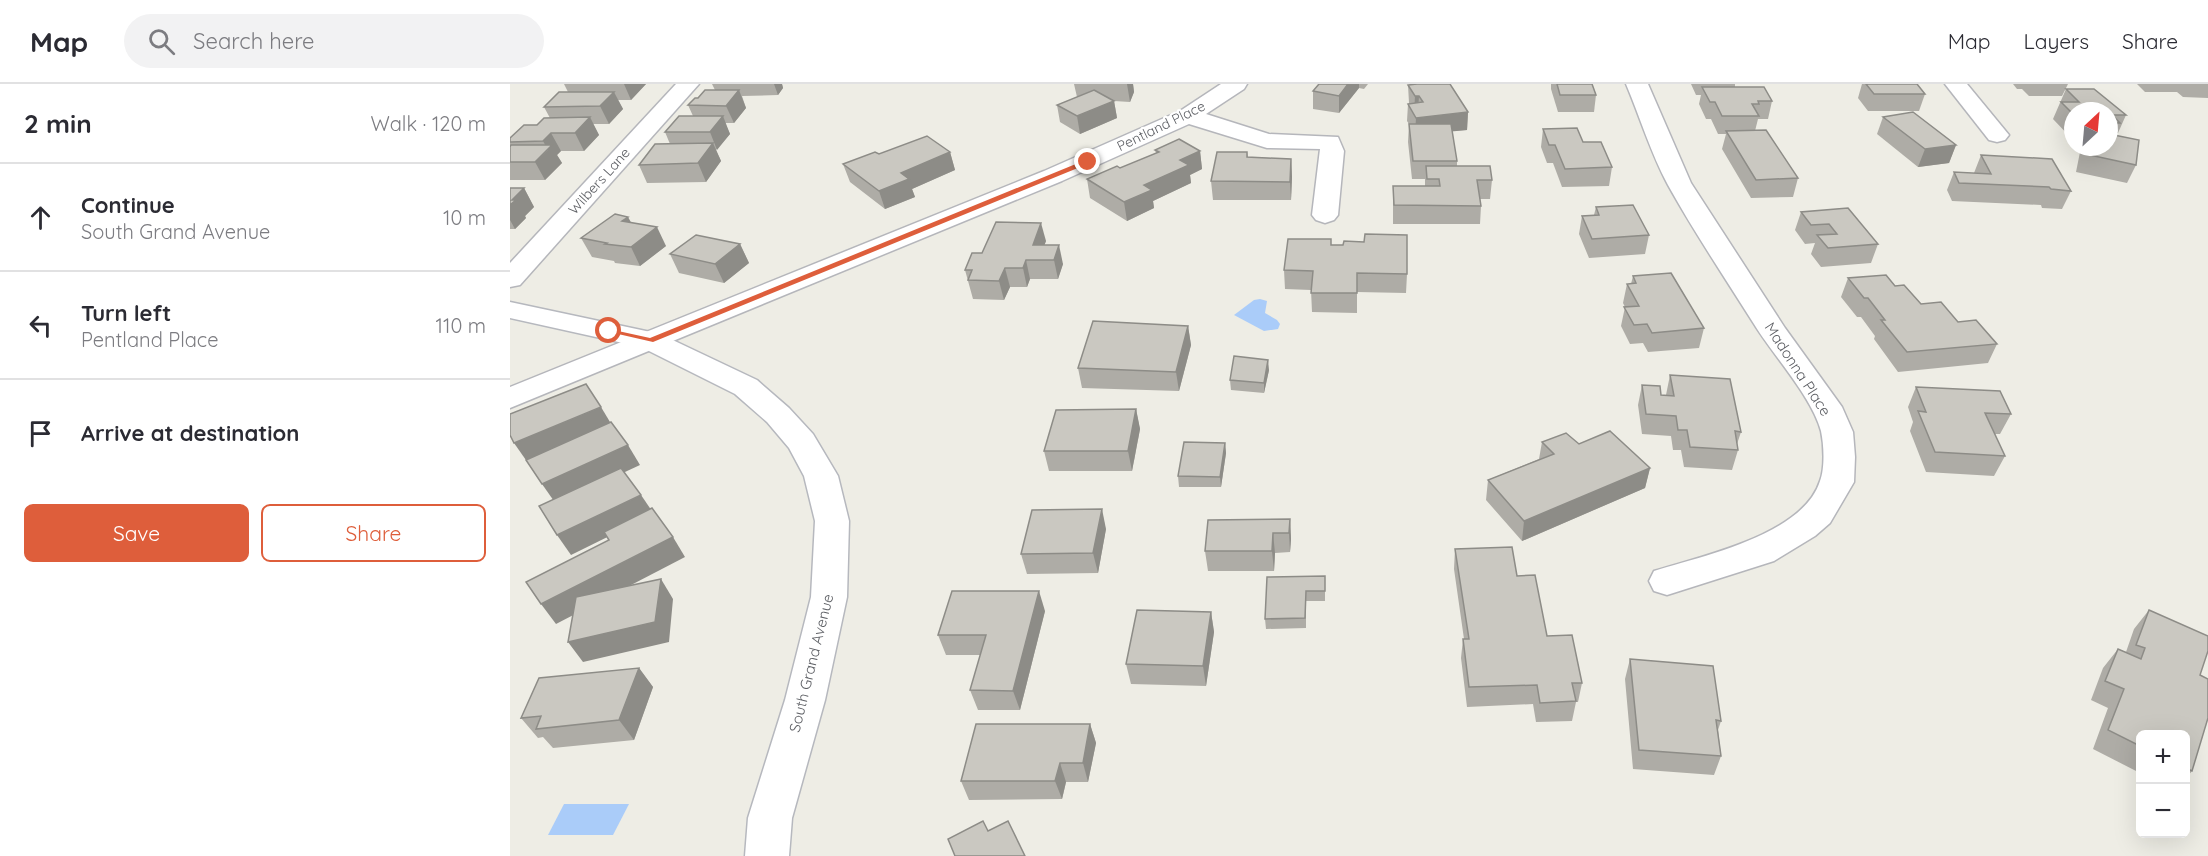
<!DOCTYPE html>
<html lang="en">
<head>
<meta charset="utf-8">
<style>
	:root { --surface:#fff; --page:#f2f2f3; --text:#2b2b33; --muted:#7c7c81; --line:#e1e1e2; --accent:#de5e3b }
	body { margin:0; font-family:Quicksand,sans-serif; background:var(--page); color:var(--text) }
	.controls { position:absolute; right:18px; bottom:18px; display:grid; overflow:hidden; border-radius:9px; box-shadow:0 6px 24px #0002 }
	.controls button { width:54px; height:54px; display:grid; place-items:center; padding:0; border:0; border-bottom:2px solid var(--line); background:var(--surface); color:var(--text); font:30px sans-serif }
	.compass { position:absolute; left:1554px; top:18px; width:54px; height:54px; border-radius:50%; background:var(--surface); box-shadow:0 6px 24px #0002; rotate:26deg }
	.stop { position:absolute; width:18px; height:18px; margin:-14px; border:4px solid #de5e3b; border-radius:50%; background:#fff }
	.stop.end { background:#de5e3b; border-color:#fff; box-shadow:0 2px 6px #0008 }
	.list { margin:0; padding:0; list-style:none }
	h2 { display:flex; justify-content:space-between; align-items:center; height:78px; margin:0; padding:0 24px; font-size:26px }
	h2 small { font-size:20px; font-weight:400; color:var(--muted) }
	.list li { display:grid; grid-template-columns:39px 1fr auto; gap:18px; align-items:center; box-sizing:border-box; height:108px; padding:0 24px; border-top:2px solid var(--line) }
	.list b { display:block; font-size:22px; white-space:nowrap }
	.list p { margin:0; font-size:20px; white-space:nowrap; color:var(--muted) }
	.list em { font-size:20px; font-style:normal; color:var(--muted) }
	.actions { display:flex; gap:12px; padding:18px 24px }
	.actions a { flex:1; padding:14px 0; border:2px solid var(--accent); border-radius:9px; text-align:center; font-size:21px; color:var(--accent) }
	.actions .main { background:var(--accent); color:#fff }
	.icon { flex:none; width:33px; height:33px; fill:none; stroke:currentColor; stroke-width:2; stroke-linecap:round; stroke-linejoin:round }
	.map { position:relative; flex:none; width:1698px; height:772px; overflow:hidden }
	header { display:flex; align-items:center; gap:36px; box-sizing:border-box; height:84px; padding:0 30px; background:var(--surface); border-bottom:2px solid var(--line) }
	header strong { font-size:28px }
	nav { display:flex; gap:33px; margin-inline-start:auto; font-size:21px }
	.search { width:420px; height:54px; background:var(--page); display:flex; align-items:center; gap:15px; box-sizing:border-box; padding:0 21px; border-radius:33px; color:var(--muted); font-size:22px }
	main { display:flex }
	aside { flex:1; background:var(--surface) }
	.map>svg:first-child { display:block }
	.water { fill:#aaccf9 }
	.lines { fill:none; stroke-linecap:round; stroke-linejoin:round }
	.street-casing { stroke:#b5b6bb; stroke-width:3 }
	.secondary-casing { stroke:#b6b8be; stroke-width:3 }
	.street { fill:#fff; fill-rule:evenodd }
	.secondary { fill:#fff; fill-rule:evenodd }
	.wall { fill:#aeaca6 }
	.shaded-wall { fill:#8d8c87 }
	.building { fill:#cac8c1; stroke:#8d8c87; stroke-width:1.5 }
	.route { fill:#de5e3b }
	.labels { text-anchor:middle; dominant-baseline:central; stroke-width:4.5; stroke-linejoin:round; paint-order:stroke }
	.far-street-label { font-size:14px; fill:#5d5f64; stroke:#fff }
	.street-label { font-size:15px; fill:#5d5f64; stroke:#fff }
</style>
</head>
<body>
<header>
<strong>Map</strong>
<div class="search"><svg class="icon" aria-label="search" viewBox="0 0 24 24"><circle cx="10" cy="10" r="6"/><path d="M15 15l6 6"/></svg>Search here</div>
<nav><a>Map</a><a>Layers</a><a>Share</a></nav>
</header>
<main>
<aside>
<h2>2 min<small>Walk · 120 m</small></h2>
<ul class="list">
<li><svg class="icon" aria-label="ahead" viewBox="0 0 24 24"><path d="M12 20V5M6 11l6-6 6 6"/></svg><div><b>Continue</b><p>South Grand Avenue</p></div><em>10 m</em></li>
<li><svg class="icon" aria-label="left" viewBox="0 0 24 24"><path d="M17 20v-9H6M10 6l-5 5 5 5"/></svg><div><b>Turn left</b><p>Pentland Place</p></div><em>110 m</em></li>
<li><svg class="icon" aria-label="arrive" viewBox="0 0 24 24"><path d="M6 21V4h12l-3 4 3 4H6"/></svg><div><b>Arrive at destination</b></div></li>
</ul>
<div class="actions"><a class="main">Save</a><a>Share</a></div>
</aside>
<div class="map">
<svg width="1698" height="772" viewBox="0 0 1698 772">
	<rect width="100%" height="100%" fill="#eeede5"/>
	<!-- water -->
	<g class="water">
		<polygon points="750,215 757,217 755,229 767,236 770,240 768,245 754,247 724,231 744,216"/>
		<polygon points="54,720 119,720 103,751 38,751"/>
	</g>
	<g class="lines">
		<defs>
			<g id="street">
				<polygon points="166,0 189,0 10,201 0,203 0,179"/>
				<polygon points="711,0 737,0 734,5 696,30 759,50 828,53 834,67 828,131 824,136 815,139 806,136 802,131 810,65 757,64 679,40 552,97 0,324 0,303 534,87 670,27"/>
				<path d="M1116,0H1138L1181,99L1275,244L1332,323L1343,348L1345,373L1344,398L1320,439L1305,452L1264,477L1157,511L1144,507L1139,497L1144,487C1192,472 1293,451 1310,397C1315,384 1314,361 1311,347C1302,313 1263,271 1244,240C1215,194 1184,148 1158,101C1141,70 1130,33 1116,0Z"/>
				<polygon points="1435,0 1457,0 1499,51 1495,56 1487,58 1479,56"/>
			</g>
			<polygon id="secondary" points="0,218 150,250 247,296 279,324 303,350 328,392 339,437 337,513 315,616 282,734 279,772 235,772 238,734 275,616 301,513 305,437 294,392 279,364 257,338 225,310 131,263 0,234"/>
		</defs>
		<!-- street casing -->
		<use href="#street" class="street-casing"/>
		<!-- secondary casing -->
		<use href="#secondary" class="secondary-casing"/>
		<!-- street -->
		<use href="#street" class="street"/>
		<!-- secondary -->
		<use href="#secondary" class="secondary"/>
	</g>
	<!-- wall -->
	<g class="wall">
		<polygon points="54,0 136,0 121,16 108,16 113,25 99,40 83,40 89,51 74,67 51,67 47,71 52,79 35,96 0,96 0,54 40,34 34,23 58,8"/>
		<polygon points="202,0 272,0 273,4 268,11 232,12 236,24 224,39 215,39 220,50 206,66 211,77 196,98 137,99 129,81 160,60 155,48 183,32 178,21 188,14 205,6"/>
		<polygon points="564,0 623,0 624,8 620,18 604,17 607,34 570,50 550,38 547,21 567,13"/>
		<polygon points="809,0 858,0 854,5 849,4 829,29 803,25 803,7"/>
		<polygon points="1041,0 1082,0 1086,11 1084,28 1048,28 1041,5"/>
		<polygon points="1177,0 1225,0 1225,3 1262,17 1258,35 1248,35 1245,47 1288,94 1283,113 1241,114 1212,65 1216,50 1208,50 1201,35 1196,35 1189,20 1191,11 1186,11 1181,0"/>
		<polygon points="1352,0 1407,0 1415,10 1409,27 1358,27 1348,14"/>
		<polygon points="1503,0 1558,0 1552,12 1519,12 1512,5 1507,5"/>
		<polygon points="1627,0 1698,0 1698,14 1673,13 1667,8 1635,8"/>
		<polygon points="898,1 958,28 957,46 942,47 947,77 947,82 982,96 980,115 970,115 971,122 970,140 883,140 883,102 915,102 915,95 902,95 898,58 899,40 897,37 898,20 899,19"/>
		<polygon points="1556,5 1616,31 1608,49 1605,49 1604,51 1626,81 1617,99 1566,88 1571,63 1599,63 1599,27 1563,27 1563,56 1543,35"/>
		<polygon points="1373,33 1446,61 1439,79 1408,83 1367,50"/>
		<polygon points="1033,45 1073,58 1102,83 1099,102 1052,103 1043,79 1037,79 1031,63"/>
		<polygon points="645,66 690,67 692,85 680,91 681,99 643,117 644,124 617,137 580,114 577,95 610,84 646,69"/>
		<polygon points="440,68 445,86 402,105 405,113 375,125 340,98 333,80 369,70"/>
		<polygon points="737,68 738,73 781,75 782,93 781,116 703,116 701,97"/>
		<polygon points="1471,71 1561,107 1552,125 1532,124 1531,121 1442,117 1437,106 1444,88 1464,89"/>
		<polygon points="14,104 24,123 15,132 16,134 5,145 0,145 0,121"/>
		<polygon points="1086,123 1139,151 1135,170 1079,174 1069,150 1072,132 1084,131"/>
		<polygon points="1291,128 1368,160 1361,179 1311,183 1301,170 1305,159 1295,160 1285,146"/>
		<polygon points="121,139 156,162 130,182 105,179 104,177 82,173 71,154"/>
		<polygon points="536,157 534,161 553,180 548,195 520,195 517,203 500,203 494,216 463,215 455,186 472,169"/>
		<polygon points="230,160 239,179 214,199 169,189 160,170"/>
		<polygon points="821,161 897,190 896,209 847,208 847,229 802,228 801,206 775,205 774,186"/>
		<polygon points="1123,192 1194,244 1189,264 1138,268 1133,259 1120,260 1111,242 1115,223 1113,219 1117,200 1121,200"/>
		<polygon points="1338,194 1385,202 1411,220 1448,238 1487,260 1478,279 1388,288 1364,255 1365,252 1351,233 1347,233 1331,213"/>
		<polygon points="678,242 681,261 669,307 572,304 568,284"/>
		<polygon points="759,286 754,309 721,306 720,296"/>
		<polygon points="1160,291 1231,348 1227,360 1228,366 1222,386 1174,383 1171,366 1163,366 1161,352 1132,350 1128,321 1132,301 1151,311 1156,311"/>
		<polygon points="1406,303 1501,330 1490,350 1484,350 1495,372 1484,392 1416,388 1400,347 1403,338 1398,323"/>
		<polygon points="626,325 630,345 622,387 539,387 534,367"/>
		<polygon points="1032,358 1069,360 1140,384 1135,404 1012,457 976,416 978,396 1029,375"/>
		<polygon points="715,359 716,369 711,403 669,403 668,392"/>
		<polygon points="780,435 781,455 780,468 765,469 764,487 698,487 695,467"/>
		<polygon points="596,445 588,489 517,490 511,470"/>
		<polygon points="945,465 1007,492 1037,552 1072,599 1068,618 1066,618 1062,637 1026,638 1023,620 957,623 951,574 953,555 954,555 944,485"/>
		<polygon points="815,492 815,517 796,517 796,544 756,545 755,535"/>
		<polygon points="1639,526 1690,591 1682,687 1676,694 1676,651 1630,651 1630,689 1583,665 1598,624 1581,616 1593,584 1608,565 1616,568 1624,545"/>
		<polygon points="535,527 510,626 468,626 460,606 471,571 436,571 428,551"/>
		<polygon points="701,528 704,548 696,602 621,600 616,580"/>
		<polygon points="1120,575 1211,637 1208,646 1211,672 1204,691 1123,685 1115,595"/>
		<polygon points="129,584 143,603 124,656 43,664 33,653 28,654 11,634"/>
		<polygon points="580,640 586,659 578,698 556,698 552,715 459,716 451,697"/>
	</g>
	<!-- shaded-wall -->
	<g class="shaded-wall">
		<polygon points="114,0 136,0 121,16"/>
		<polygon points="264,0 272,0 273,4 268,11"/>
		<polygon points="614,0 623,0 624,8 620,18 617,0"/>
		<polygon points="838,0 849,0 849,4 829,29 829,12"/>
		<polygon points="229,6 236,24 224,39 216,22"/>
		<polygon points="104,8 113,25 99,40 90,22"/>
		<polygon points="905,12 909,12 908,29 904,30"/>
		<polygon points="604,17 607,34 570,50 567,32"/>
		<polygon points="958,28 957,46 905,51 906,34"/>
		<polygon points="213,32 220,50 207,66 200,48"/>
		<polygon points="80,33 89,51 74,67 65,49"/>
		<polygon points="41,49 51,67 47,71 52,79 35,96 25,78 38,66 33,57"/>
		<polygon points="203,59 211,77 196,98 188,79"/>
		<polygon points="1446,61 1439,79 1408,83 1415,65"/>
		<polygon points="690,67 692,85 680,91 681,99 643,117 644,124 617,137 614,118 634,101 670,76"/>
		<polygon points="440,68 445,86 402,105 405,113 375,125 369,107 391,89"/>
		<polygon points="781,75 782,93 781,116 780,98"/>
		<polygon points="14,104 24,123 15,132 16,134 5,145 0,136 0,121 2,116"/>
		<polygon points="118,133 128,151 112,137"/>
		<polygon points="531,139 536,157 529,176 523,161"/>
		<polygon points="147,143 156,162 130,182 121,163"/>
		<polygon points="230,160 239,179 214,199 205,180"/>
		<polygon points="549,161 553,180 548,195 544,176"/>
		<polygon points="516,176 520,195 517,203 513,184"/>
		<polygon points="495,184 500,203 494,216 489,197"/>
		<polygon points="678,242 681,261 669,307 666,288"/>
		<polygon points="758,276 759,286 754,309 754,299"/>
		<polygon points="91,323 103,343 18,379 4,359"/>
		<polygon points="626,325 630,345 622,387 618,367"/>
		<polygon points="715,359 716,369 711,403 710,393"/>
		<polygon points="118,361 130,381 46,420 32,400"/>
		<polygon points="1140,384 1135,404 1012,457 1014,437"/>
		<polygon points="131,411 144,430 61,471 47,451"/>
		<polygon points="592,425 596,445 588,489 583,469"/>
		<polygon points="780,435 781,455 780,468 779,449"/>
		<polygon points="763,449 765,469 764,487 762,467"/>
		<polygon points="163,453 175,473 46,540 31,520"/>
		<polygon points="151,495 163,515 159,558 73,578 58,558"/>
		<polygon points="529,507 535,527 510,626 503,607"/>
		<polygon points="701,528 704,548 696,602 693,582"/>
		<polygon points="129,584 143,603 124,656 109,636"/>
		<polygon points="580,640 586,659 578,698 573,679"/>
		<polygon points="550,679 556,698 552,715 545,697"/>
	</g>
	<!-- building -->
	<g class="building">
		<polygon points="809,0 838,0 829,12 803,7"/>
		<polygon points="907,0 940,0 958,28 906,34 898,20 913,18 909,12 905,12 898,1"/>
		<polygon points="1047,0 1082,0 1086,11 1050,11"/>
		<polygon points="1356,0 1407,0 1415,10 1364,10"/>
		<polygon points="1192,3 1254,3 1262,17 1248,17 1249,20 1242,20 1249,32 1212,32 1205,18 1200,18"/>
		<polygon points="1556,5 1584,5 1616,31 1602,31 1610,39 1599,39 1599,27 1563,27 1563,30 1551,18 1569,18"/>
		<polygon points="195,6 229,6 216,22 178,21 185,14 188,14"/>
		<polygon points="584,6 604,17 567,32 547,21"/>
		<polygon points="49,8 104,8 90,22 34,23"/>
		<polygon points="1403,28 1446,61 1415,65 1373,33"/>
		<polygon points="169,32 213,32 200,48 155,48"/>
		<polygon points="80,33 65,49 41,49 33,57 0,58 0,54 14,41 27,41 34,34"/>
		<polygon points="899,40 941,40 947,77 903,77"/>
		<polygon points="1067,44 1073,58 1091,58 1102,83 1055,85 1045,61 1039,61 1033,45"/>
		<polygon points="1256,46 1288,94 1246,96 1216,47"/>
		<polygon points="1599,50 1629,56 1626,81 1575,70 1576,63 1599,63"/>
		<polygon points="417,52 440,68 391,89 399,95 369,107 333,80 365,68 369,70"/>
		<polygon points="669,55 690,67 670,76 679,81 634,101 642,106 614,118 577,95 607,82 610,84 649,68 645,66"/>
		<polygon points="203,59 188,79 129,81 145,60"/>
		<polygon points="1,61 42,61 25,78 0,78 0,63"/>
		<polygon points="707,68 737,68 737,73 781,75 780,98 701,97"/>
		<polygon points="1471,71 1542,75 1561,107 1541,105 1539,103 1449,99 1444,88 1481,90"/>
		<polygon points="916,82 980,82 982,96 967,96 971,122 884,121 883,102 930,102 929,95 917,95"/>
		<polygon points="0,104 14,104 2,116 6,116 0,121"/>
		<polygon points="1123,121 1139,151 1082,155 1072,132 1089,131 1086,123"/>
		<polygon points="1338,124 1368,160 1318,164 1307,151 1327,150 1319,140 1301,141 1291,128"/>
		<polygon points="105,130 118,133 112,137 147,143 121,163 95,160 97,159 71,154"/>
		<polygon points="486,138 531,139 523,161 549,161 544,176 516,176 513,184 495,184 489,197 458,196 462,186 455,186 462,169 472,169"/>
		<polygon points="855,150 897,151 897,190 847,189 847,209 801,209 803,187 774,186 778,155 821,155 821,161 833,161 834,157 854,158"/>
		<polygon points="186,151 230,160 205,180 160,170"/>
		<polygon points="1161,189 1194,244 1142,249 1137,240 1124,241 1114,223 1129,222 1117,200 1126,199 1123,192"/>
		<polygon points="1376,191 1385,202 1394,201 1411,220 1431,218 1448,238 1466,236 1487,260 1397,268 1371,236 1375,236 1358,214 1354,214 1338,194"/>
		<polygon points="583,237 678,242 666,288 568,284"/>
		<polygon points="724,272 758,276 754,299 720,296"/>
		<polygon points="1160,291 1220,295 1231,348 1225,347 1228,366 1180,363 1177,346 1168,346 1166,332 1136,330 1132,301 1150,302 1151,311 1164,312"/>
		<polygon points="76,300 91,323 4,359 0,351 0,330"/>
		<polygon points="1406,303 1490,307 1501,330 1475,329 1495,372 1425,368 1408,327 1416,328"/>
		<polygon points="626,325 618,367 534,367 546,326"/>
		<polygon points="101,338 118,361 32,400 16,376"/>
		<polygon points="1100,347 1140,384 1014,437 978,396 1044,370 1032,358 1056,349 1069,360"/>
		<polygon points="674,358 715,359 710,393 668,392"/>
		<polygon points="111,384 131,411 47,451 29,422"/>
		<polygon points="142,424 163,453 31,520 16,498 99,456 94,448"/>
		<polygon points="592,425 583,469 511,470 522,426"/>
		<polygon points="780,435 779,449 763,449 762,467 695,467 698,436"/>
		<polygon points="1002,463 1007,492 1025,491 1037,552 1062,551 1072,599 1062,599 1066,617 1030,619 1027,601 959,603 953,555 959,555 945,465"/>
		<polygon points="815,492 815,507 796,507 795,534 755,535 757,493"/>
		<polygon points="151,495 145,538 58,558 66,513"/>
		<polygon points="442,507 529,507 503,607 460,606 476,551 428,551"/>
		<polygon points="627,526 701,528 693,582 616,580"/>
		<polygon points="1639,526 1698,552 1698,567 1690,591 1698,595 1698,634 1682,687 1676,684 1676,651 1630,651 1630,662 1598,646 1614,605 1595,597 1608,565 1631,575 1635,564 1626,561"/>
		<polygon points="1120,575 1203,582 1211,637 1206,636 1211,672 1129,666"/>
		<polygon points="129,584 109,636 26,645 31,632 11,634 29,594"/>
		<polygon points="466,640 580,640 573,679 550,679 545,697 451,697"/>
		<polygon points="473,737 478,747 498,737 515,772 445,772 438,755"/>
	</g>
	<!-- route -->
	<polygon class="route" points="578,75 580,79 143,258 95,247 99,245 140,254"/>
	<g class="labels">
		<!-- far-street labels -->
		<g class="far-street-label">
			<text transform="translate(651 42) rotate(-26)">Pentland Place</text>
			<text transform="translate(89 97) rotate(-48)">Wilbers Lane</text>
		</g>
		<!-- street labels -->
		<g class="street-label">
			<text transform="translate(1288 285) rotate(57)">Madonna Place</text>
			<text transform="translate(301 579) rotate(-76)">South Grand Avenue</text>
		</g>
	</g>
</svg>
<div class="controls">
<button>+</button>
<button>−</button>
</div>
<svg class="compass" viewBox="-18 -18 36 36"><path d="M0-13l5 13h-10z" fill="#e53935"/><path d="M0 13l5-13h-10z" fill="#7c7c81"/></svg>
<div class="stop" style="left:99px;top:247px"></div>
<div class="stop end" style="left:578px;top:78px"></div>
</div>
</main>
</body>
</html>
